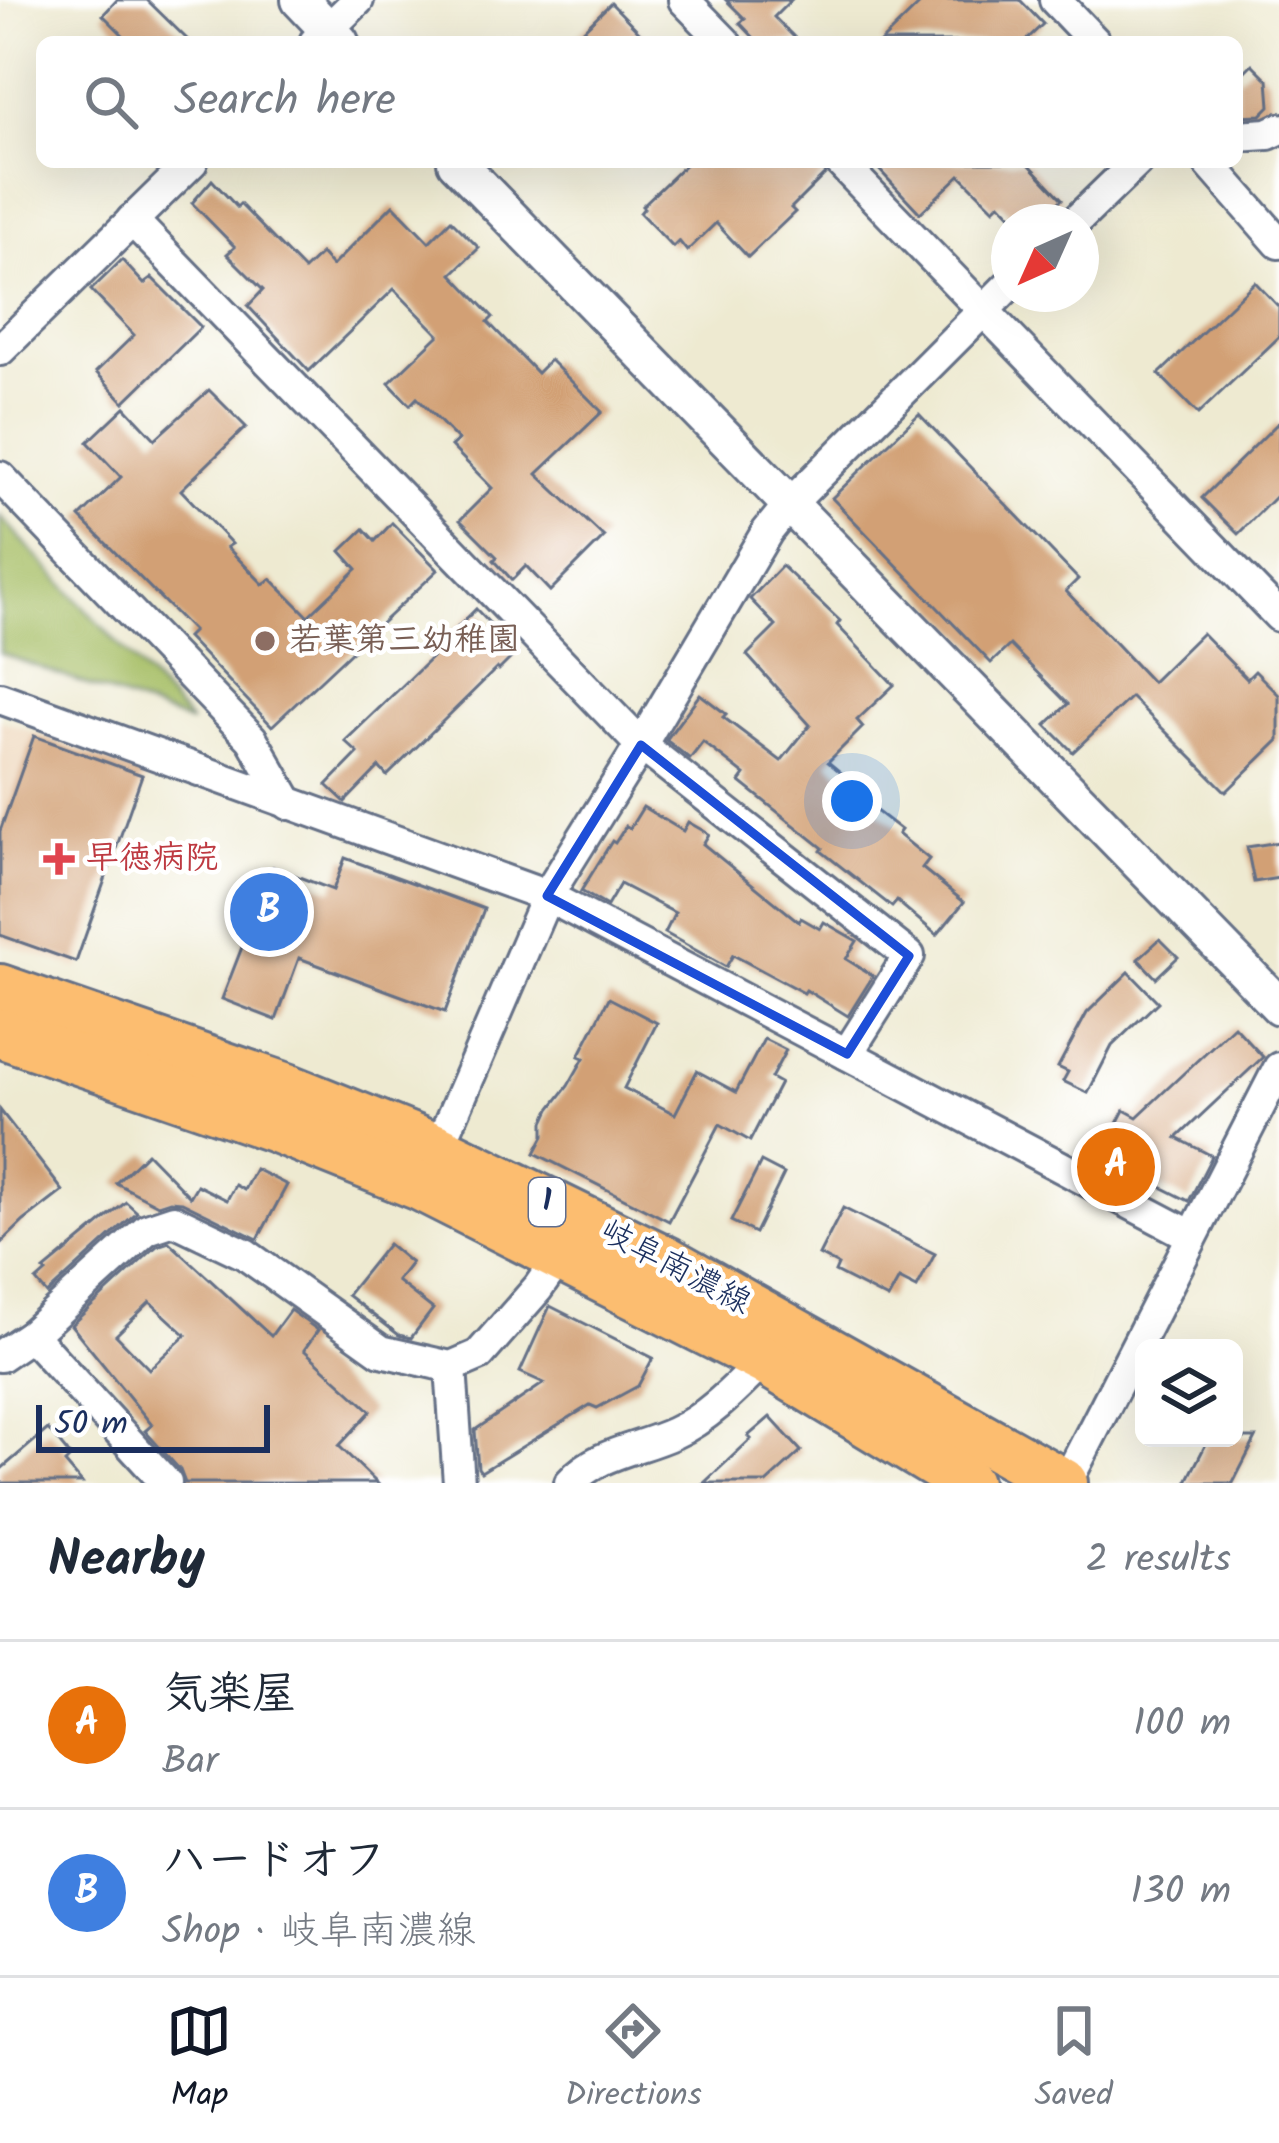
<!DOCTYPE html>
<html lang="en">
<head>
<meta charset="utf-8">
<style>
	:root { --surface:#fff; --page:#f6f6f7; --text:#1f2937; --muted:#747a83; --line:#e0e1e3; --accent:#111827 }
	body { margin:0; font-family:Kalam,"Klee One",sans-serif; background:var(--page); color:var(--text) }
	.controls { position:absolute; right:36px; bottom:36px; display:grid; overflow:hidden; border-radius:18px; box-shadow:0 12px 48px #0002 }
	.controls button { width:108px; height:108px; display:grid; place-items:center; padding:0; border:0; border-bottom:3px solid var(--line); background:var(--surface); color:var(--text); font:60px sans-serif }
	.compass { position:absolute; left:991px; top:204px; width:108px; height:108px; border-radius:50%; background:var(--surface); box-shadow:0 12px 48px #0002; rotate:225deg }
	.scale { position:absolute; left:36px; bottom:30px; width:234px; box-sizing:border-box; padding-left:12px; border:6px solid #1b2f5e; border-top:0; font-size:33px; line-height:42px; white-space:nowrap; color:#1b2f5e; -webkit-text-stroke:9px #fff; paint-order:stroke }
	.you { position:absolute; left:852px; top:801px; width:42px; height:42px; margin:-30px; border:9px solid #fff; border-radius:50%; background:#1a73e8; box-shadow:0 0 0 18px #1a73e833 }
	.badge { display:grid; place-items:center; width:78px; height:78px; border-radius:50%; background:var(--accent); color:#fff; font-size:39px; font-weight:700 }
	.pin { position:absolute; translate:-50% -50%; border:6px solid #fff; box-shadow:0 3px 12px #0006 }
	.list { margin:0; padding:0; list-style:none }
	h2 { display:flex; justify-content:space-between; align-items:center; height:156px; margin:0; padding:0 48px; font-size:51px }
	h2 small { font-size:39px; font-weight:400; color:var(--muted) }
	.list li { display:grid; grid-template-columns:78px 1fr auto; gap:36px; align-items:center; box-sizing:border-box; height:168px; padding:0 48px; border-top:3px solid var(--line) }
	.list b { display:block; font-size:45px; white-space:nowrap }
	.list p { margin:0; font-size:39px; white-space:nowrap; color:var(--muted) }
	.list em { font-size:39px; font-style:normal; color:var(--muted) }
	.icon { flex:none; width:66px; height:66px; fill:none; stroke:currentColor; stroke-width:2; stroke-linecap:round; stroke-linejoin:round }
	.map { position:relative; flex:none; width:1279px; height:1483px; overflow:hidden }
	.search { position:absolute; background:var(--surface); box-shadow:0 12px 48px #0002; left:36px; right:36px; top:36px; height:132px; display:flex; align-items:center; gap:30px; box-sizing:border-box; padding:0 42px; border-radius:18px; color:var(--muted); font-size:45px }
	.sheet { height:492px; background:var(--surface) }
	nav { display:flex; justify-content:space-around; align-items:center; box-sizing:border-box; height:168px; border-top:3px solid var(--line); background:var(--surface); font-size:33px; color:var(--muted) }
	nav a { display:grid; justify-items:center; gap:6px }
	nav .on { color:var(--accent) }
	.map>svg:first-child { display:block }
	.built { fill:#eed7bb }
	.green { fill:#a5bd63; stroke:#607660; stroke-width:3 }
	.building { fill:#d2a075; fill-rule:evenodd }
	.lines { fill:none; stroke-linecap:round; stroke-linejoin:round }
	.minor-casing { stroke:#657086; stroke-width:36 }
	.tertiary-casing { stroke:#657086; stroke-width:42 }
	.primary-casing { stroke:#657086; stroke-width:54 }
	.minor { stroke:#fff; stroke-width:30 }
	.tertiary { stroke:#fff; stroke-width:36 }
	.primary { stroke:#fcbd6f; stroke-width:48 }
	.marked { fill:none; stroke:#1d4ed8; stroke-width:9; stroke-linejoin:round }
	.education-dot { fill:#8d6e63; stroke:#fff; stroke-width:4.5 }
	.health-dot { fill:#e0444e; stroke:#fff; stroke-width:4.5 }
	.labels { text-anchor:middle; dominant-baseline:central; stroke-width:9; stroke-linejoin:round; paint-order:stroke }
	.shield { fill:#fff; stroke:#5f6d8e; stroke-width:3 }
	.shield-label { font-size:30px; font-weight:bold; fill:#1b2f5e }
	.education-label { font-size:33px; font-weight:bold; fill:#785e54; stroke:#fff; text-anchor:start }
	.health-label { font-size:33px; font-weight:bold; fill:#be3a42; stroke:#fff; text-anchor:start }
	.street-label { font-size:33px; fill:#1b2f5e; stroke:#fff }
</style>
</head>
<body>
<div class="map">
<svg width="1279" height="1483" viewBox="0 0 1279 1483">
	<rect width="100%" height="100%" fill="#fff"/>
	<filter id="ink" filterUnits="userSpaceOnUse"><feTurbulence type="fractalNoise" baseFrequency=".00833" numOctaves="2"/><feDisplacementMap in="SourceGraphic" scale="24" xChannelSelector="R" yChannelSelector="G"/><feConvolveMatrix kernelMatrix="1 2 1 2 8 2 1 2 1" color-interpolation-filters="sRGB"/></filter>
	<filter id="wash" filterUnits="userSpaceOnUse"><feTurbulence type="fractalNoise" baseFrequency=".004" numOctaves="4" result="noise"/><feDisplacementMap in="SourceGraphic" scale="48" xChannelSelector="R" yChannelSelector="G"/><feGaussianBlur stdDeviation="2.7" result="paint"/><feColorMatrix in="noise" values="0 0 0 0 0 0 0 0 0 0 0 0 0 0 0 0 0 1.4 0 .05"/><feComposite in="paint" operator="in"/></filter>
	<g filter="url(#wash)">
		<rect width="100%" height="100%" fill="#eeead1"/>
		<!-- built -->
		<polygon class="built" points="0,720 149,774 79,969 0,943"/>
		<!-- green -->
		<polygon class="green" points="0,516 191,723 0,653"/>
		<g id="blocks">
			<!-- building -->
			<g class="building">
				<polygon points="117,0 147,0 190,42 130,42 103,15"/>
				<polygon points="726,0 791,0 774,17 799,42 758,42 740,23 745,19"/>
				<polygon points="924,0 1020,0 1043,24 1024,42 881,42"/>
				<polygon points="611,3 649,42 571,42"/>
				<polygon points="1252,64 1268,80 1270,106 1261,115 1237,116 1237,79"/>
				<polygon points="688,162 821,162 825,174 791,208 795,212 748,257 716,223 687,251 679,241 673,247 640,213 644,208 642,206"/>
				<polygon points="872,162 1027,162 1062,199 1040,222 1018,222 1000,203 994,209 960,175 920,213"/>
				<polygon points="212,180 237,207 240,204 304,270 321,254 332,266 393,205 429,242 451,220 479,248 452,274 493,317 488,322 537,373 550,360 602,412 537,474 604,537 550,591 526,566 512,580 494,560 497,557 460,520 492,488 451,446 458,440 417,398 410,405 389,383 439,335 394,289 309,371 248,306 263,290 227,254 235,247 192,203"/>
				<polygon points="122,260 144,284 152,278 201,327 124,402 96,372 134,335 91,290"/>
				<polygon points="1255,282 1279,307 1279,337 1198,414 1159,374"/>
				<polygon points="209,390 246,427 181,490 232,544 227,547 263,584 271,579 308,616 357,569 341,551 364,529 375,541 392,523 438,570 272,726 187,637 193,631 80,517 121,477 88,442 125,407 155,439"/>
				<polygon points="919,414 1078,579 1066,591 1152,682 1202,633 1247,679 1255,671 1279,695 1279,740 1226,792 1131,697 1073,752 1046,725 1068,704 1010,645 991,663 832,498"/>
				<polygon points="1279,422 1279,493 1238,534 1202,498"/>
				<polygon points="782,566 840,621 837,625 894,685 857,720 863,727 828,762 850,780 846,784 860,795 858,797 901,830 898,834 929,859 922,868 964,902 937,935 897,901 892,907 821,851 823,848 740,782 745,775 703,742 690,759 666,740 700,694 726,714 723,717 781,761 810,725 747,655 776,626 750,599"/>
				<polygon points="476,609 517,652 499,670 497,668 387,776 379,767 345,802 327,785 358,753 345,741 450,640 448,637"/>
				<polygon points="34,736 142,775 76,962 0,935 0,831"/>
				<polygon points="643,807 683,831 688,822 709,834 703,844 799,922 801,918 820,929 824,922 857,941 846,959 873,976 848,1016 806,990 804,993 733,955 726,967 665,933 675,913 620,884 607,906 581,891 612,841 615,843 626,826 630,828"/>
				<polygon points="1279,842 1279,878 1254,882 1247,847"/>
				<polygon points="345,858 484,909 445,1012 299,958 276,1020 222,999 273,867 333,890"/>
				<polygon points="1160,939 1178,957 1156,978 1138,959"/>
				<polygon points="1129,972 1158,1002 1112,1046 1088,1093 1063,1081 1068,1072 1058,1067 1087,1013"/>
				<polygon points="609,998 657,1023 624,1088 675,1114 697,1071 736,1092 764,1039 786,1050 771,1078 780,1083 750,1141 720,1124 669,1221 535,1153 544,1136 544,1122 550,1109 568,1086 584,1058 579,1056"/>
				<polygon points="1234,1026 1263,1057 1177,1138 1212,1156 1189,1201 1100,1156 1124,1110 1137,1117"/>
				<polygon points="0,1110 63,1191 24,1221 0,1244"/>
				<polygon points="147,1153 190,1197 197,1185 227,1200 235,1185 244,1190 255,1169 287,1185 258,1239 182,1202 170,1201 158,1205 116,1183"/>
				<polygon points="761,1162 784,1174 755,1233 731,1221"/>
				<polygon points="126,1202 137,1212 47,1294 36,1281 46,1272 44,1270"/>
				<polygon points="843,1208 935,1254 917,1288 899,1279 888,1299 835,1272 838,1265 819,1255"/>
				<path d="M169,1242L271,1336L290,1310L318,1330L304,1350L371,1411L339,1446L377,1483H185L180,1470L145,1431L152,1425L71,1325L157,1246ZM150,1302L186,1335L149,1369L116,1335Z"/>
				<polygon points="388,1244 411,1263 397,1281 433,1309 411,1338 399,1335 347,1295"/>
				<polygon points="550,1306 653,1358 638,1386 597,1408 590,1405 481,1472 478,1468 475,1430 544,1383 520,1372"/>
				<polygon points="770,1417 801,1451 766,1483 704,1483 751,1439 748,1436"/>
				<polygon points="48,1429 71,1457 65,1463 82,1483 0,1483 0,1470"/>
				<polygon points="1209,1438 1256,1438 1233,1483 1186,1483"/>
			</g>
		</g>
	</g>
	<g filter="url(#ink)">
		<use href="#blocks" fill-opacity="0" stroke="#657086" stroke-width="3"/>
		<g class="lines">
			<defs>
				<g id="minor">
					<polyline points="684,0 725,42"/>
					<polyline points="1055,0 1095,42"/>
					<polyline points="315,42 358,0"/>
					<polyline points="1237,136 1268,134 1279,129"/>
					<polyline points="840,162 1279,616"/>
					<polyline points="1208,162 1279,243"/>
					<polyline points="132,220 641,745 909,956 847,1054"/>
					<polyline points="1075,222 1137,162"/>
					<polyline points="0,350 192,162"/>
					<polyline points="0,477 252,739 289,804"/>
					<polyline points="0,698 547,896 1192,1236"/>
					<polyline points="438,1149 547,896 641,745 767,532 789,505 1009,285"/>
					<polyline points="31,1335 166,1483"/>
					<polyline points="0,1356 31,1335 147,1229 174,1220 245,1254 381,1351 451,1367 479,1355 538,1288 561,1255"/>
					<polyline points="451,1367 459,1483"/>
					<path d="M570,1483C598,1452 637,1450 674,1433C709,1417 737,1387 764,1360"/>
					<polyline points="1066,1483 1279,1068"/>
				</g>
				<g id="tertiary">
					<polyline points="300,0 340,42"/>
					<polyline points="456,162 1279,1006"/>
				</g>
				<g id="primary">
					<polyline points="0,989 287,1088 438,1149 667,1261 1063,1483"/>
					<polyline points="0,1033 273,1127 420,1186 764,1360 967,1483"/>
				</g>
			</defs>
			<!-- minor casing -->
			<use href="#minor" class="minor-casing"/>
			<!-- tertiary casing -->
			<use href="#tertiary" class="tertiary-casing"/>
			<!-- primary casing -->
			<use href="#primary" class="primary-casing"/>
			<!-- minor -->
			<use href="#minor" class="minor"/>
			<!-- tertiary -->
			<use href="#tertiary" class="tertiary"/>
			<!-- primary -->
			<use href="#primary" class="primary"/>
		</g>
	</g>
	<!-- marked area -->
	<path class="marked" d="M641,745L909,956L847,1054L547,896Z"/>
	<!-- markers -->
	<circle class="education-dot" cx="265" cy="641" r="12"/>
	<path class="health-dot" d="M53 841h12v12h12v12h-12v12h-12v-12h-12v-12h12z"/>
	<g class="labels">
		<!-- shield labels -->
		<rect class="shield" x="529" y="1178" width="36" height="48" rx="9"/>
		<g class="shield-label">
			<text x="547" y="1202">1</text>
		</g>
		<!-- education labels -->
		<g class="education-label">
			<text x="289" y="641">若葉第三幼稚園</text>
		</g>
		<!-- health labels -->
		<g class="health-label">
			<text x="86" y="859">早徳病院</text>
		</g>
		<!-- street labels -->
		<g class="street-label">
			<text transform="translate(675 1268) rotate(28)">岐阜南濃線</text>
		</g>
	</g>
</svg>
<div class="controls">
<button><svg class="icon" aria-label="layers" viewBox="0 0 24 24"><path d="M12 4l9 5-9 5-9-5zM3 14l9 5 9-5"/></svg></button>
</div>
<svg class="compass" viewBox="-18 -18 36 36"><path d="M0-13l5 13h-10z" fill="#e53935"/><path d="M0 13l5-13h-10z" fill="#747a83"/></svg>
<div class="scale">50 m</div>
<div class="you"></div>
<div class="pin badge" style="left:1116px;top:1167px;background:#e8710a">A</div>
<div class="pin badge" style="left:269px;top:912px;background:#3f7fe0">B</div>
<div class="search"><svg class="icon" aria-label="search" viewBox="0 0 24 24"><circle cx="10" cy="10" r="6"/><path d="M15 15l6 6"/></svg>Search here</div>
</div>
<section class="sheet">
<h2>Nearby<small>2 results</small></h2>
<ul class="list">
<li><span class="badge" style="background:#e8710a">A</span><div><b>気楽屋</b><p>Bar</p></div><em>100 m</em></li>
<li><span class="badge" style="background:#3f7fe0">B</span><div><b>ハードオフ</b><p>Shop · 岐阜南濃線</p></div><em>130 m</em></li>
</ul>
</section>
<nav>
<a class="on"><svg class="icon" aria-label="map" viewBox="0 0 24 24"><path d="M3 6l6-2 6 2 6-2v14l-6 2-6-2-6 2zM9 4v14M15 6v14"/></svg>Map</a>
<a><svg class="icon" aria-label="directions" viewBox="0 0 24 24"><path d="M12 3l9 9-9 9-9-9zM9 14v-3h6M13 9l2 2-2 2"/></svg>Directions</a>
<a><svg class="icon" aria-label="saved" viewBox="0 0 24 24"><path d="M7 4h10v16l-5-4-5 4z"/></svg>Saved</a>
</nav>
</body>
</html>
